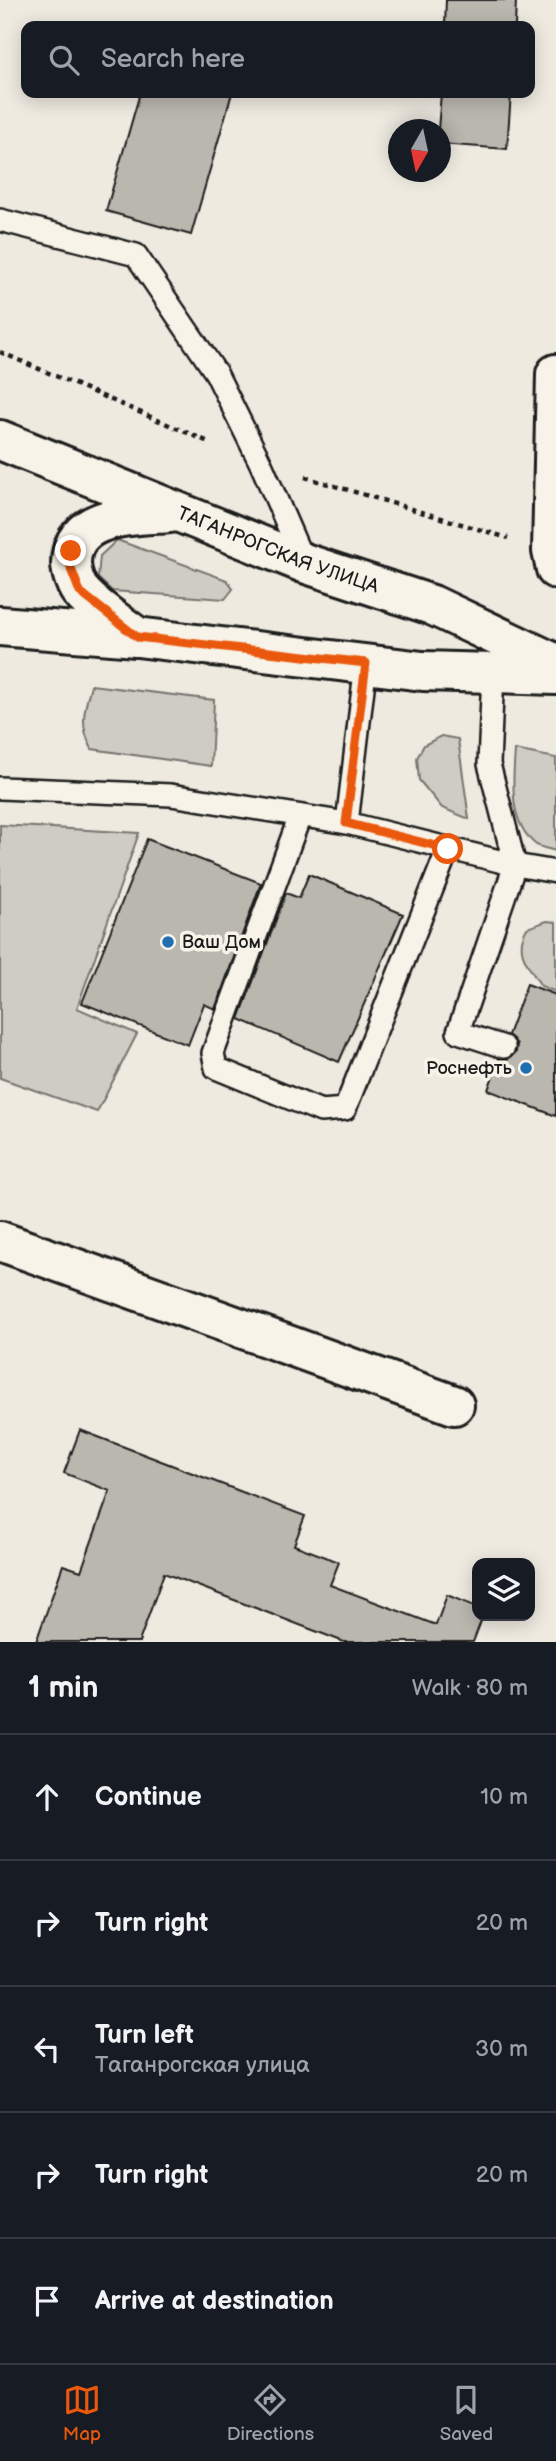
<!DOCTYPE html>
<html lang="en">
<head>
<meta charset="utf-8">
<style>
	:root { --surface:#171b24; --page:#20242c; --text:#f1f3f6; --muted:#9ea1a6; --line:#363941; --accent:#ea580c }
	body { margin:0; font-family:"Balsamiq Sans",sans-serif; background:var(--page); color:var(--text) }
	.controls { position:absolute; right:21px; bottom:21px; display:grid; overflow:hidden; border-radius:14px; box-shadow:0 4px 18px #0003 }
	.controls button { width:63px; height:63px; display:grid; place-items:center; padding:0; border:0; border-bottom:2px solid var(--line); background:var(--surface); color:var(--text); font:35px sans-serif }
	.compass { position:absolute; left:388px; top:119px; width:63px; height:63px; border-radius:50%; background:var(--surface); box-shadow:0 4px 18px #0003; rotate:189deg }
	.stop { position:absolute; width:21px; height:21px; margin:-16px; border:5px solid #ea580c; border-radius:50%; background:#fff }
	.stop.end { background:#ea580c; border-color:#fff; box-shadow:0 2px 7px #0008 }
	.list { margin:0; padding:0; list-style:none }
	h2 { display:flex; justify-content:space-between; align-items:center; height:91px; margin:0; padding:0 28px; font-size:30px }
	h2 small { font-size:23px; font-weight:400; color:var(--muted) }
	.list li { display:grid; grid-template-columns:46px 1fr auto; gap:21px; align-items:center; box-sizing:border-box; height:126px; padding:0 28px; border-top:2px solid var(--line) }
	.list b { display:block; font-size:26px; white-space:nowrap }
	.list p { margin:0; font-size:23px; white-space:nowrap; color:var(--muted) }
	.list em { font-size:23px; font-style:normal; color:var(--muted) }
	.icon { flex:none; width:38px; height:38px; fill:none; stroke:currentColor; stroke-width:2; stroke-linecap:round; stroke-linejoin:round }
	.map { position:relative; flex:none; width:556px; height:1642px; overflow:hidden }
	.search { position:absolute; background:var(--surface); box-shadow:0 4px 18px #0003; left:21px; right:21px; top:21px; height:77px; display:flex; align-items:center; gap:18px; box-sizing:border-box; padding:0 24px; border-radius:14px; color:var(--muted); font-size:26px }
	.sheet { height:721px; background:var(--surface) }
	nav { display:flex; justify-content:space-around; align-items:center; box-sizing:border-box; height:98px; border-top:2px solid var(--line); background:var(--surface); font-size:19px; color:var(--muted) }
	nav a { display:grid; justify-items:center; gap:4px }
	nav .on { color:var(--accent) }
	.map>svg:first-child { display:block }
	.green { fill:#cfccc3; stroke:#767470; stroke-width:2 }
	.building { fill:#bab7af; stroke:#1c1c1c; stroke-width:2 }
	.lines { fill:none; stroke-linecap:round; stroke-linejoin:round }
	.lane-casing { stroke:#1c1c1c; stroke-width:26 }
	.street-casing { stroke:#1c1c1c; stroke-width:44 }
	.primary-casing { stroke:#1c1c1c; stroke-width:44 }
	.path { stroke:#1c1c1c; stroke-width:4.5; stroke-dasharray:5 5; stroke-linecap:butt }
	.lane { stroke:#f7f3e8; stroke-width:21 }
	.street { stroke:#f7f3e8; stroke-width:38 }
	.primary { stroke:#f7f3e8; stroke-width:38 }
	.route { stroke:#ea580c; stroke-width:9 }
	.poi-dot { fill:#1f6fb2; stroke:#f7f3e8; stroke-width:2.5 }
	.labels { text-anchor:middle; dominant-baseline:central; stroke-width:7; stroke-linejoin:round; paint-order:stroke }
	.street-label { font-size:19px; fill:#1c1c1c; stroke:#f7f3e8 }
	.poi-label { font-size:19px; fill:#1c1c1c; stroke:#f7f3e8; text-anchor:start }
</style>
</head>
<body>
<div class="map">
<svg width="556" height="1642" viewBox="0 0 556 1642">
	<rect width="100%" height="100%" fill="#eeeae0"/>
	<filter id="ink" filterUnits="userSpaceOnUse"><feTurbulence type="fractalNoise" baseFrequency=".0143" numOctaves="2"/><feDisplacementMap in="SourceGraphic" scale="14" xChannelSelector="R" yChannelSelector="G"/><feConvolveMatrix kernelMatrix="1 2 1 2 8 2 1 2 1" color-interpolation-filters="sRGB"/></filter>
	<g filter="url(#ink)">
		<!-- green -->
		<g class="green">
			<polygon points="117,540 227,580 233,589 225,599 112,591 98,578 100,556"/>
			<path d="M91,685L214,700L211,766L92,749C79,725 84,711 91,685Z"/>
			<polygon points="441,736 458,739 469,819 442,808 419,780 417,758 424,745"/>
			<path d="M515,750L556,758V851C550,849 540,848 535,844C508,820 513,782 515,750Z"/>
			<polygon points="0,825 139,833 77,1008 137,1034 97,1112 0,1078"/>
			<path d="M547,921L556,922V992L541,986C529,966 513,951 527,928Z"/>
		</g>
		<!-- building -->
		<g class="building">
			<polygon points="446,0 516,0 515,26 445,26"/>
			<polygon points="140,93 232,93 191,235 106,211"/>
			<polygon points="441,93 511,93 507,149 440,144 440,130 438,130"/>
			<polygon points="147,839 261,883 215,1009 204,1004 188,1045 82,1003"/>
			<polygon points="309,874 403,914 339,1062 239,1019 286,893 299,898"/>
			<polygon points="527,984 556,995 556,1116 488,1090 499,1059 507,1060 516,1052 517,1044 508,1035"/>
			<polygon points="80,1430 305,1516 294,1545 339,1562 330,1585 436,1625 447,1595 477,1607 477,1616 483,1616 473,1642 344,1642 164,1573 139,1642 36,1642 63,1565 81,1571 110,1491 64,1473"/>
		</g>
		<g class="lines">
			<defs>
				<g id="lane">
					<polyline points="0,220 136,255 216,373 261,464 304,563"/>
					<polyline points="366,663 347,823 515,865 556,872"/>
					<polyline points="493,673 489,764 515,865 458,1032 504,1047"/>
					<polyline points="0,788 171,795 347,823"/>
					<polyline points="300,816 213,1053 216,1068 321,1111 345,1109 448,849"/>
				</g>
				<g id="street">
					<polyline points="556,374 552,551 556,569"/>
					<polyline points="0,1241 454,1405"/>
				</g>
				<g id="primary">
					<path id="s1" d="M0,440L304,563L432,605L556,664"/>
					<polyline points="0,626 137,637 423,671 556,675"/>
					<path d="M137,637C120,624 96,609 82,593C76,587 71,572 71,563C72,513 133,516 170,513"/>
				</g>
			</defs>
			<!-- lane casing -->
			<use href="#lane" class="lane-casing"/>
			<!-- street casing -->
			<use href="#street" class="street-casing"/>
			<!-- primary casing -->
			<use href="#primary" class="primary-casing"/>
			<!-- path -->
			<g class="path">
				<polyline points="0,352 211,443"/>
				<polyline points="305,477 508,538"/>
			</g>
			<!-- lane -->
			<use href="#lane" class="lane"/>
			<!-- street -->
			<use href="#street" class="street"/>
			<!-- primary -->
			<use href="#primary" class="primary"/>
		</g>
	</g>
	<g class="lines" filter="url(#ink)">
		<!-- route -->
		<polyline class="route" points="71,551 71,569 80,592 137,637 366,663 346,823 448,849"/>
	</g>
	<!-- markers -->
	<g class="poi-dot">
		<circle cx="168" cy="942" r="7"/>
		<circle cx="526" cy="1068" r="7"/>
	</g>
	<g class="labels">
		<!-- street labels -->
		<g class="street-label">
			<text stroke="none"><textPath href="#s1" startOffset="299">ТАГАНРОГСКАЯ УЛИЦА</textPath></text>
		</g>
		<!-- poi labels -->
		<g class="poi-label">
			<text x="182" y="942">Ваш Дом</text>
			<text x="512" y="1068" text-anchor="end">Роснефть</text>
		</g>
	</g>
</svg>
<div class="controls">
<button><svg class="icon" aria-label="layers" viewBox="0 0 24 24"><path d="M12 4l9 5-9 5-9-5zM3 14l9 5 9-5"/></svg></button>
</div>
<svg class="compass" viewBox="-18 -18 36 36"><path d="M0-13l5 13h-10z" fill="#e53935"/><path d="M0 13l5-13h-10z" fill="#9ea1a6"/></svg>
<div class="stop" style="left:448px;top:849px"></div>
<div class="stop end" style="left:71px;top:551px"></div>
<div class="search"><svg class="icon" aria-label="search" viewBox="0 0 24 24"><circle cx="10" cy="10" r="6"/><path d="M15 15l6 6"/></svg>Search here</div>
</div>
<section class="sheet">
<h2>1 min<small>Walk · 80 m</small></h2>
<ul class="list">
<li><svg class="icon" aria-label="ahead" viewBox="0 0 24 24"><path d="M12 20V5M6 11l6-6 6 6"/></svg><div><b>Continue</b></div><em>10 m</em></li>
<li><svg class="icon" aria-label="right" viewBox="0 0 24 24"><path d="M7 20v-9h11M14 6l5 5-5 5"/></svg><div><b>Turn right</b></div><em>20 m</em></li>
<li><svg class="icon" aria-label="left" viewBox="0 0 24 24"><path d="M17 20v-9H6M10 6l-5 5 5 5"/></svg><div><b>Turn left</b><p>Таганрогская улица</p></div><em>30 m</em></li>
<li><svg class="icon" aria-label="right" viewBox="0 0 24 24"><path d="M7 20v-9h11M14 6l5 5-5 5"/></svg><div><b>Turn right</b></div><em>20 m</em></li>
<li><svg class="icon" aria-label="arrive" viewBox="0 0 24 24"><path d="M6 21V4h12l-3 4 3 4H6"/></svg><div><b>Arrive at destination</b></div></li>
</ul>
</section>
<nav>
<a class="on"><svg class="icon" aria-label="map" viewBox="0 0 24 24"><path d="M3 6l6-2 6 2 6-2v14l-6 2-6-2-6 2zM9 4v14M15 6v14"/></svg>Map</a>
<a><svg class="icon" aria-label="directions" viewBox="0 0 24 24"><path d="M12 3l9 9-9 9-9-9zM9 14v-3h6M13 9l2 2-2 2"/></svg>Directions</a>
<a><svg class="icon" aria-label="saved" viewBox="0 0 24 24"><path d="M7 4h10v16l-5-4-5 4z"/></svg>Saved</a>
</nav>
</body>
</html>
